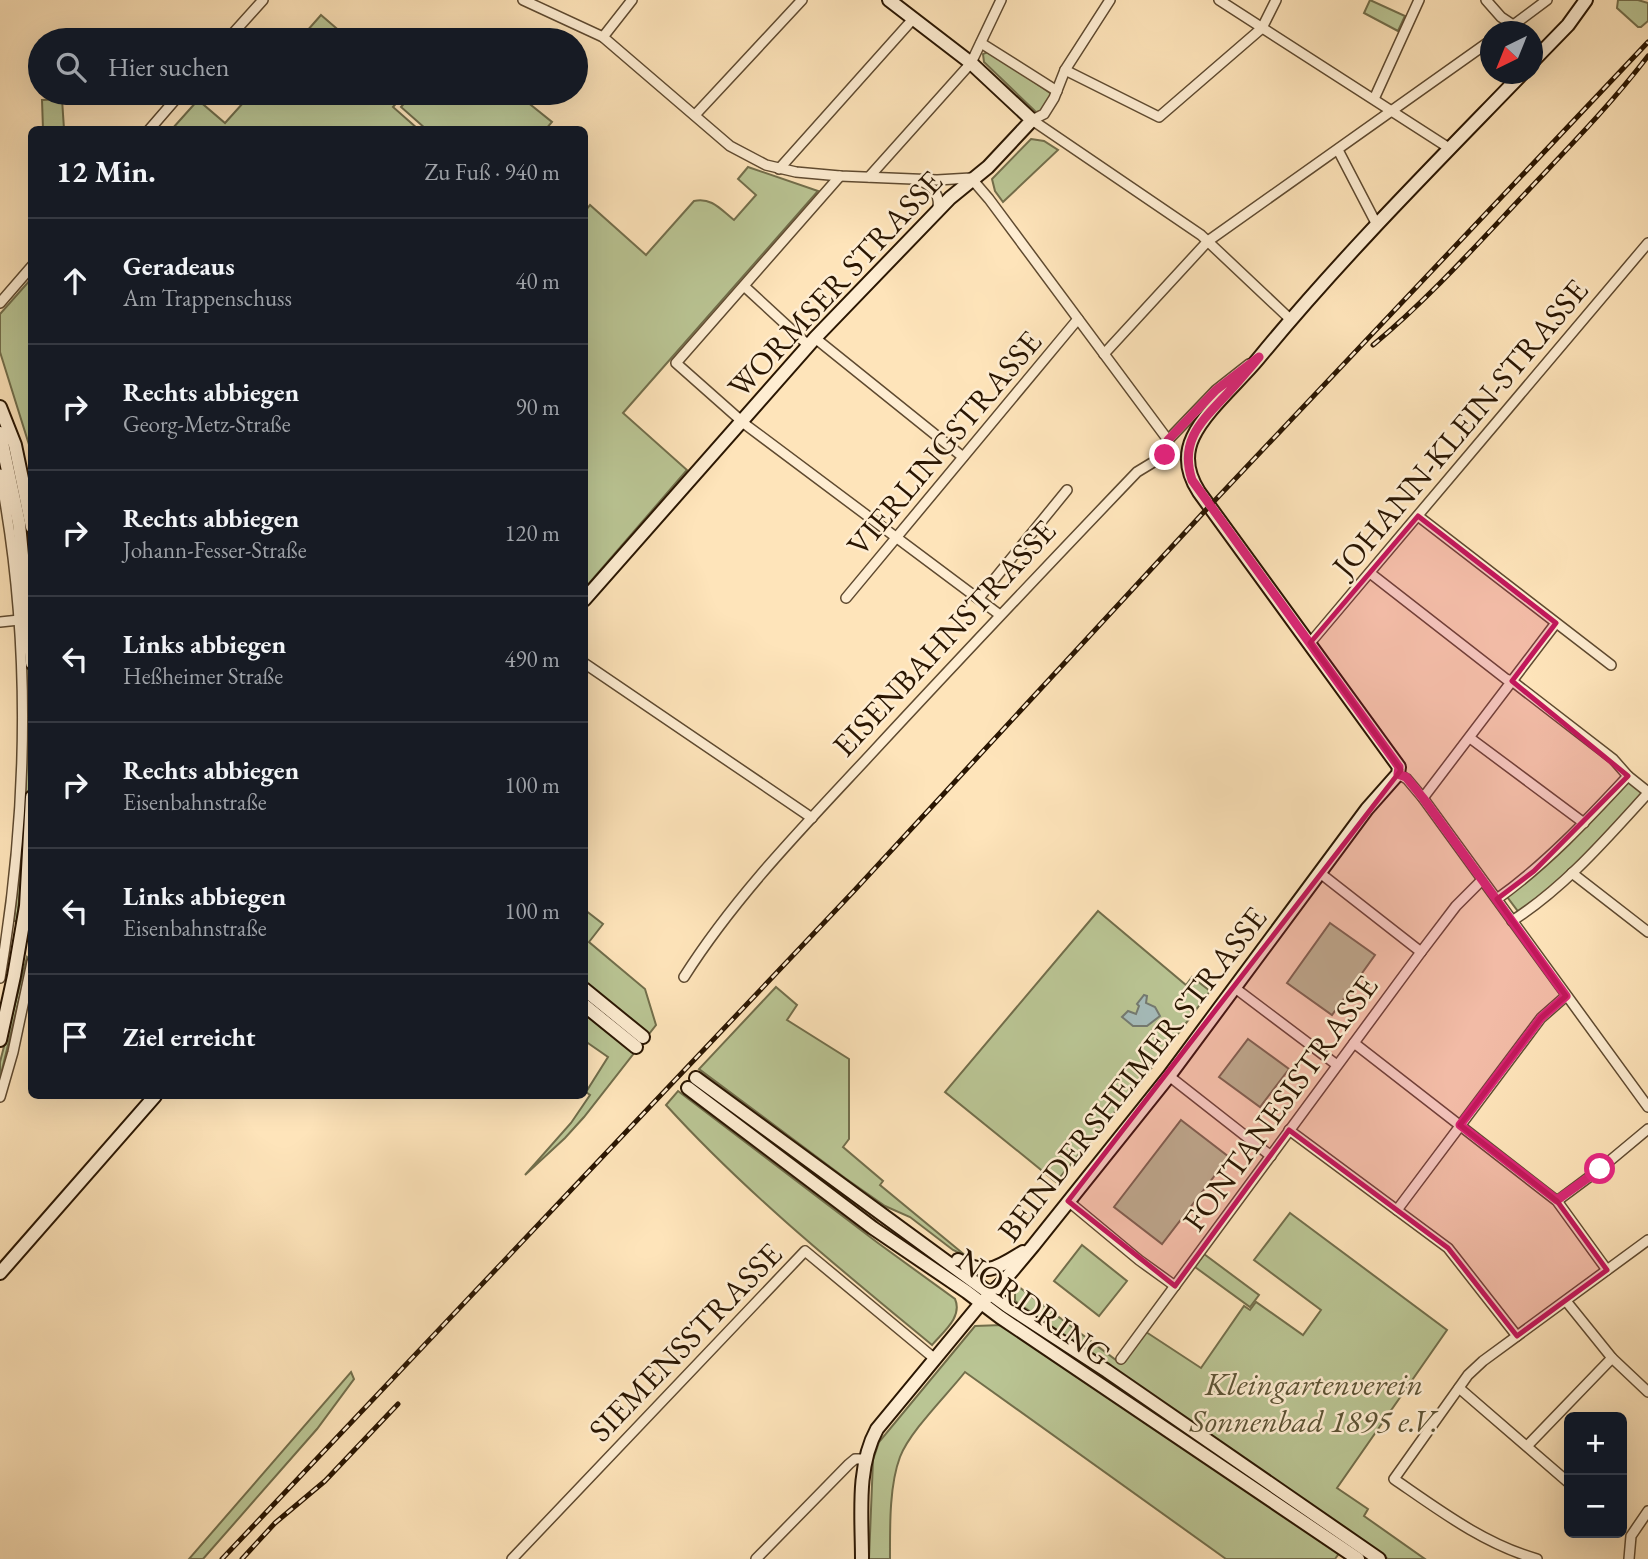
<!DOCTYPE html>
<html lang="de">
<head>
<meta charset="utf-8">
<style>
	:root { --surface:#171b24; --page:#242831; --text:#f1f3f6; --muted:#9ea1a6; --line:#363941 }
	body { margin:0; font-family:"EB Garamond",serif; background:var(--page); color:var(--text) }
	.controls { position:absolute; right:21px; bottom:21px; display:grid; overflow:hidden; border-radius:10px; box-shadow:0 7px 28px #0002 }
	.controls button { width:63px; height:63px; display:grid; place-items:center; padding:0; border:0; border-bottom:2px solid var(--line); background:var(--surface); color:var(--text); font:35px sans-serif }
	.compass { position:absolute; left:1480px; top:21px; width:63px; height:63px; border-radius:50%; background:var(--surface); box-shadow:0 7px 28px #0002; rotate:223deg }
	.stop { position:absolute; width:21px; height:21px; margin:-16px; border:5px solid #db2777; border-radius:50%; background:#fff }
	.stop.end { background:#db2777; border-color:#fff; box-shadow:0 2px 7px #0008 }
	.list { margin:0; padding:0; list-style:none }
	h2 { display:flex; justify-content:space-between; align-items:center; height:91px; margin:0; padding:0 28px; font-size:30px }
	h2 small { font-size:23px; font-weight:400; color:var(--muted) }
	.list li { display:grid; grid-template-columns:46px 1fr auto; gap:21px; align-items:center; box-sizing:border-box; height:126px; padding:0 28px; border-top:2px solid var(--line) }
	.list b { display:block; font-size:26px; white-space:nowrap }
	.list p { margin:0; font-size:23px; white-space:nowrap; color:var(--muted) }
	.list em { font-size:23px; font-style:normal; color:var(--muted) }
	.icon { flex:none; width:38px; height:38px; fill:none; stroke:currentColor; stroke-width:2; stroke-linecap:round; stroke-linejoin:round }
	.map { position:relative; flex:none; width:1648px; height:1559px; overflow:hidden }
	.search { position:absolute; background:var(--surface); box-shadow:0 7px 28px #0002; left:28px; top:28px; width:560px; height:77px; display:flex; align-items:center; gap:18px; box-sizing:border-box; padding:0 24px; border-radius:38px; color:var(--muted); font-size:26px }
	.panel { position:absolute; background:var(--surface); box-shadow:0 7px 28px #0002; left:28px; top:126px; width:560px; height:973px; border-radius:10px }
	.map>svg:first-child { display:block }
	.green { fill:#bac594; stroke:#726e4b; stroke-width:2 }
	.water { fill:#a5bcbb; stroke:#747a71; stroke-width:2 }
	.lines { fill:none; stroke-linecap:round; stroke-linejoin:round }
	.street-casing { stroke:#5f4a30; stroke-width:12 }
	.secondary-casing { stroke:#2a1602; stroke-width:16 }
	.street { stroke:#feedd2; stroke-width:9 }
	.secondary { stroke:#feedd2; stroke-width:12 }
	.rail-casing { stroke:#2a1602; stroke-width:5 }
	.rail { stroke:#feedd2; stroke-width:2.5; stroke-dasharray:8; stroke-linecap:butt }
	.route { stroke:#db2777; stroke-width:9 }
	.marked { fill:#c2185b; fill-opacity:0.2; stroke:#c2185b; stroke-width:5; stroke-linejoin:round }
	.labels { text-anchor:middle; dominant-baseline:central; stroke-width:5; stroke-linejoin:round; paint-order:stroke }
	.street-label { font-size:32px; fill:#2a1602; stroke:#feedd2 }
	.park-label { font-size:32px; font-style:italic; fill:#5c5335; stroke:#feedd2 }
</style>
</head>
<body>
<div class="map">
<svg width="1648" height="1559" viewBox="0 0 1648 1559">
	<rect width="100%" height="100%" fill="#fee4ba"/>
	<filter id="stains"><feTurbulence type="fractalNoise" baseFrequency=".00286" numOctaves="4"/><feColorMatrix values="0 0 0 0 .2 0 0 0 0 .09 0 0 0 0 .02 0 0 0 .5 -.17"/></filter>
	<radialGradient id="worn" r=".72"><stop offset=".6" stop-color="#630" stop-opacity="0"/><stop offset="1" stop-color="#630" stop-opacity=".3"/></radialGradient>
	<!-- green -->
	<g class="green">
		<polygon points="1370,0 1405,16 1398,31 1364,13"/>
		<polygon points="1618,0 1638,0 1648,3 1648,21 1641,27 1638,27 1617,8"/>
		<polygon points="321,15 350,40 299,40"/>
		<polygon points="990,51 1050,93 1052,96 1042,111 1036,112 984,62 983,54"/>
		<polygon points="252,93 405,93 393,107 418,129 172,129 198,100 225,123"/>
		<polygon points="413,93 516,93 552,122 546,129 426,129 401,107"/>
		<polygon points="62,99 64,129 43,129 42,100"/>
		<polygon points="1031,139 1044,141 1058,150 1003,202 995,191 992,179"/>
		<path d="M748,167L818,191L623,413L687,470L585,588V211L590,205L646,255L694,201C712,197 721,210 734,220L756,195L738,179Z"/>
		<polygon points="31,279 31,451 0,352 0,314"/>
		<path d="M5,471L25,599L30,691L29,796L17,921H14C21,843 30,766 27,688C24,615 13,543 5,471Z"/>
		<polygon points="1627,780 1645,794 1573,869 1520,914 1505,894"/>
		<polygon points="585,910 603,924 589,942 645,989 656,1025 584,1117 565,1138 525,1175 571,1123 590,1095 586,1092 608,1057 585,1041"/>
		<polygon points="1098,911 1186,985 1192,977 1210,991 1160,1058 1056,1182 945,1092"/>
		<polygon points="1330,923 1375,955 1332,1015 1287,983"/>
		<polygon points="27,957 29,959 0,1078 0,1062"/>
		<polygon points="776,987 797,1005 787,1020 849,1059 849,1139 843,1147 883,1181 880,1185 966,1256 953,1250 910,1217 885,1206 845,1178 699,1069"/>
		<polygon points="1248,1039 1289,1069 1260,1107 1219,1077"/>
		<path d="M678,1091L878,1243L955,1299C963,1317 943,1332 932,1345C840,1269 746,1193 666,1105Z"/>
		<polygon points="1181,1120 1229,1157 1162,1244 1114,1207"/>
		<polygon points="1290,1213 1447,1330 1337,1488 1368,1509 1364,1516 1425,1559 1388,1559 1015,1301 1015,1284 1116,1360 1140,1328 1201,1368 1244,1306 1250,1310 1256,1302 1303,1335 1321,1310 1254,1260"/>
		<polygon points="1082,1245 1127,1281 1099,1316 1054,1281"/>
		<polygon points="1204,1254 1259,1295 1250,1307 1195,1267"/>
		<path d="M1002,1325L1340,1552L1335,1559H1226L965,1372C947,1395 910,1431 900,1457C889,1486 890,1529 890,1559H869L873,1460L879,1442L975,1326Z"/>
		<polygon points="351,1372 354,1379 317,1429 203,1559 189,1559"/>
	</g>
	<!-- water -->
	<polygon class="water" points="1144,995 1147,996 1146,1003 1155,1007 1160,1016 1147,1026 1133,1026 1122,1017 1128,1011 1136,1014 1139,1006 1137,1004"/>
	<g class="lines">
		<defs>
			<g id="street">
				<polyline points="523,0 603,37 730,146 766,165 796,172 840,176 937,180 971,178 989,199 1168,440"/>
				<polyline points="1219,0 1449,148"/>
				<polyline points="1486,0 1501,17 1513,25"/>
				<polyline points="1504,32 1547,0"/>
				<polyline points="603,37 632,0"/>
				<polyline points="227,40 263,0"/>
				<polyline points="981,43 1057,91"/>
				<polyline points="1065,70 1159,117 1262,28 1276,0"/>
				<polyline points="1374,99 1419,0"/>
				<polyline points="695,115 802,0"/>
				<polyline points="1032,120 1201,235 1290,319"/>
				<polyline points="1032,120 1044,114 1054,98 1065,70 1110,0"/>
				<polyline points="149,130 181,93"/>
				<polyline points="1338,150 1377,225"/>
				<polyline points="779,169 913,19"/>
				<polyline points="840,176 676,363 746,425 1000,615"/>
				<polyline points="869,177 971,63 1001,0"/>
				<path d="M919,180C933,186 942,196 937,211"/>
				<polyline points="744,286 808,345"/>
				<polyline points="0,303 32,266"/>
				<polyline points="815,338 963,457"/>
				<polyline points="1104,354 1208,241 1490,41"/>
				<path d="M0,474C32,641 28,811 0,978"/>
				<polyline points="1418,516 1611,665"/>
				<polyline points="1370,573 1506,679 1512,681 1613,759 1628,776 1648,792"/>
				<polyline points="846,598 1078,319"/>
				<polyline points="979,598 1067,490"/>
				<polyline points="0,622 19,620"/>
				<polyline points="1310,643 1648,243"/>
				<polyline points="584,663 812,818"/>
				<polyline points="1470,738 1584,823"/>
				<polyline points="1398,774 1407,779 1423,798 1648,1107"/>
				<polyline points="1423,798 1556,623"/>
				<polyline points="1320,873 1421,952"/>
				<polyline points="1572,873 1648,932"/>
				<path d="M1497,899C1546,864 1587,820 1628,776"/>
				<path d="M1512,921C1565,887 1606,839 1648,793"/>
				<path d="M684,977C736,895 805,825 871,754C959,659 1048,565 1137,472L1165,455L1169,448L1168,440L1216,390L1249,364"/>
				<polyline points="1235,988 1337,1065"/>
				<polyline points="1354,1043 1557,1201 1607,1270"/>
				<polyline points="1169,1076 1271,1156"/>
				<polyline points="0,1097 13,1052 32,962"/>
				<polyline points="1289,1130 1448,1248 1517,1336"/>
				<polyline points="1068,1201 1139,1260 1175,1286"/>
				<polyline points="1557,1201 1600,1169 1648,1129"/>
				<polyline points="1397,1210 1541,1018 1566,996"/>
				<polyline points="1566,1301 1612,1358 1648,1392"/>
				<polyline points="1121,1359 1421,952 1456,906 1482,880"/>
				<polyline points="1459,1388 1569,1483"/>
				<polyline points="1527,1446 1612,1358"/>
				<polyline points="512,1559 805,1251 935,1359"/>
				<polyline points="756,1559 849,1464 855,1459 865,1459"/>
				<path d="M1537,1559C1484,1544 1439,1510 1394,1479L1468,1375L1483,1361L1648,1240"/>
				<polyline points="1629,1559 1631,1536 1648,1511"/>
			</g>
			<g id="secondary">
				<polyline points="1532,62 1568,25 1586,0"/>
				<polyline points="0,407 15,445 32,527"/>
				<polyline points="0,433 19,523 32,663"/>
				<polyline points="584,600 815,338 950,198 988,167 1032,120 971,63 889,0"/>
				<polyline points="584,989 643,1037"/>
				<polyline points="584,1005 636,1047"/>
				<polyline points="0,1040 14,976 26,906 32,797"/>
				<polyline points="696,1078 1007,1306 1107,1371 1379,1559"/>
				<polyline points="688,1088 873,1228 967,1292 1000,1317 1358,1559"/>
				<path d="M958,1260C987,1277 997,1268 1023,1252"/>
				<polyline points="0,1273 155,1096"/>
				<path d="M862,1559C862,1517 856,1467 877,1429L981,1303L1002,1283L1033,1246L1169,1076L1367,809L1398,774L1399,767L1199,492C1188,475 1184,456 1193,437C1205,411 1239,382 1258,359C1340,259 1432,167 1522,74"/>
			</g>
		</defs>
		<!-- street casing -->
		<use href="#street" class="street-casing"/>
		<!-- secondary casing -->
		<use href="#secondary" class="secondary-casing"/>
		<!-- street -->
		<use href="#street" class="street"/>
		<!-- secondary -->
		<use href="#secondary" class="secondary"/>
		<defs>
			<g id="rail">
				<path d="M1373,345C1426,301 1473,249 1520,199C1564,152 1609,107 1648,56"/>
				<polyline points="222,1559 853,892 1203,513 1648,42"/>
				<polyline points="242,1559 275,1523 325,1481 398,1404"/>
			</g>
		</defs>
		<!-- rail casing -->
		<use href="#rail" class="rail-casing"/>
		<!-- rail -->
		<use href="#rail" class="rail"/>
	</g>
	<g class="lines">
		<!-- route -->
		<path class="route" d="M1165,455L1169,448L1168,440L1216,390L1259,357C1249,369 1238,382 1227,394C1202,421 1179,440 1192,480L1399,767L1398,774L1406,777L1423,798L1566,996L1541,1018L1460,1125L1557,1200L1600,1169"/>
	</g>
	<!-- marked area -->
	<path class="marked" d="M1418,516L1556,623L1512,681L1628,776L1534,871L1497,899L1566,996L1541,1018L1460,1125L1557,1201L1607,1270L1517,1336L1448,1248L1289,1130L1175,1286L1068,1201L1401,770L1310,643Z"/>
	<g class="labels">
		<!-- street labels -->
		<g class="street-label">
			<text transform="translate(835 284) rotate(-47)">WORMSER STRASSE</text>
			<text transform="translate(1460 428) rotate(-50)">JOHANN-KLEIN-STRASSE</text>
			<text transform="translate(944 443) rotate(-50)">VIERLINGSTRASSE</text>
			<text transform="translate(944 638) rotate(-47)">EISENBAHNSTRASSE</text>
			<text transform="translate(1132 1074) rotate(-52)">BEINDERSHEIMER STRASSE</text>
			<text transform="translate(1280 1103) rotate(-54)">FONTANESISTRASSE</text>
			<text transform="translate(1034 1307) rotate(35)">NORDRING</text>
			<text transform="translate(685 1342) rotate(-46)">SIEMENSSTRASSE</text>
		</g>
		<!-- park labels -->
		<g class="park-label">
			<text x="1314" y="1384">Kleingartenverein<tspan x="1314" dy="37">Sonnenbad 1895 e.V.</tspan></text>
		</g>
	</g>
	<rect width="100%" height="100%" filter="url(#stains)"/>
	<rect width="100%" height="100%" fill="url(#worn)"/>
</svg>
<div class="controls">
<button>+</button>
<button>−</button>
</div>
<svg class="compass" viewBox="-18 -18 36 36"><path d="M0-13l5 13h-10z" fill="#e53935"/><path d="M0 13l5-13h-10z" fill="#9ea1a6"/></svg>
<div class="stop" style="left:1600px;top:1169px"></div>
<div class="stop end" style="left:1165px;top:455px"></div>
<div class="search"><svg class="icon" aria-label="search" viewBox="0 0 24 24"><circle cx="10" cy="10" r="6"/><path d="M15 15l6 6"/></svg>Hier suchen</div>
<section class="panel">
<h2>12 Min.<small>Zu Fuß · 940 m</small></h2>
<ul class="list">
<li><svg class="icon" aria-label="ahead" viewBox="0 0 24 24"><path d="M12 20V5M6 11l6-6 6 6"/></svg><div><b>Geradeaus</b><p>Am Trappenschuss</p></div><em>40 m</em></li>
<li><svg class="icon" aria-label="right" viewBox="0 0 24 24"><path d="M7 20v-9h11M14 6l5 5-5 5"/></svg><div><b>Rechts abbiegen</b><p>Georg-Metz-Straße</p></div><em>90 m</em></li>
<li><svg class="icon" aria-label="right" viewBox="0 0 24 24"><path d="M7 20v-9h11M14 6l5 5-5 5"/></svg><div><b>Rechts abbiegen</b><p>Johann-Fesser-Straße</p></div><em>120 m</em></li>
<li><svg class="icon" aria-label="left" viewBox="0 0 24 24"><path d="M17 20v-9H6M10 6l-5 5 5 5"/></svg><div><b>Links abbiegen</b><p>Heßheimer Straße</p></div><em>490 m</em></li>
<li><svg class="icon" aria-label="right" viewBox="0 0 24 24"><path d="M7 20v-9h11M14 6l5 5-5 5"/></svg><div><b>Rechts abbiegen</b><p>Eisenbahnstraße</p></div><em>100 m</em></li>
<li><svg class="icon" aria-label="left" viewBox="0 0 24 24"><path d="M17 20v-9H6M10 6l-5 5 5 5"/></svg><div><b>Links abbiegen</b><p>Eisenbahnstraße</p></div><em>100 m</em></li>
<li><svg class="icon" aria-label="arrive" viewBox="0 0 24 24"><path d="M6 21V4h12l-3 4 3 4H6"/></svg><div><b>Ziel erreicht</b></div></li>
</ul>
</section>
</div>
</body>
</html>
